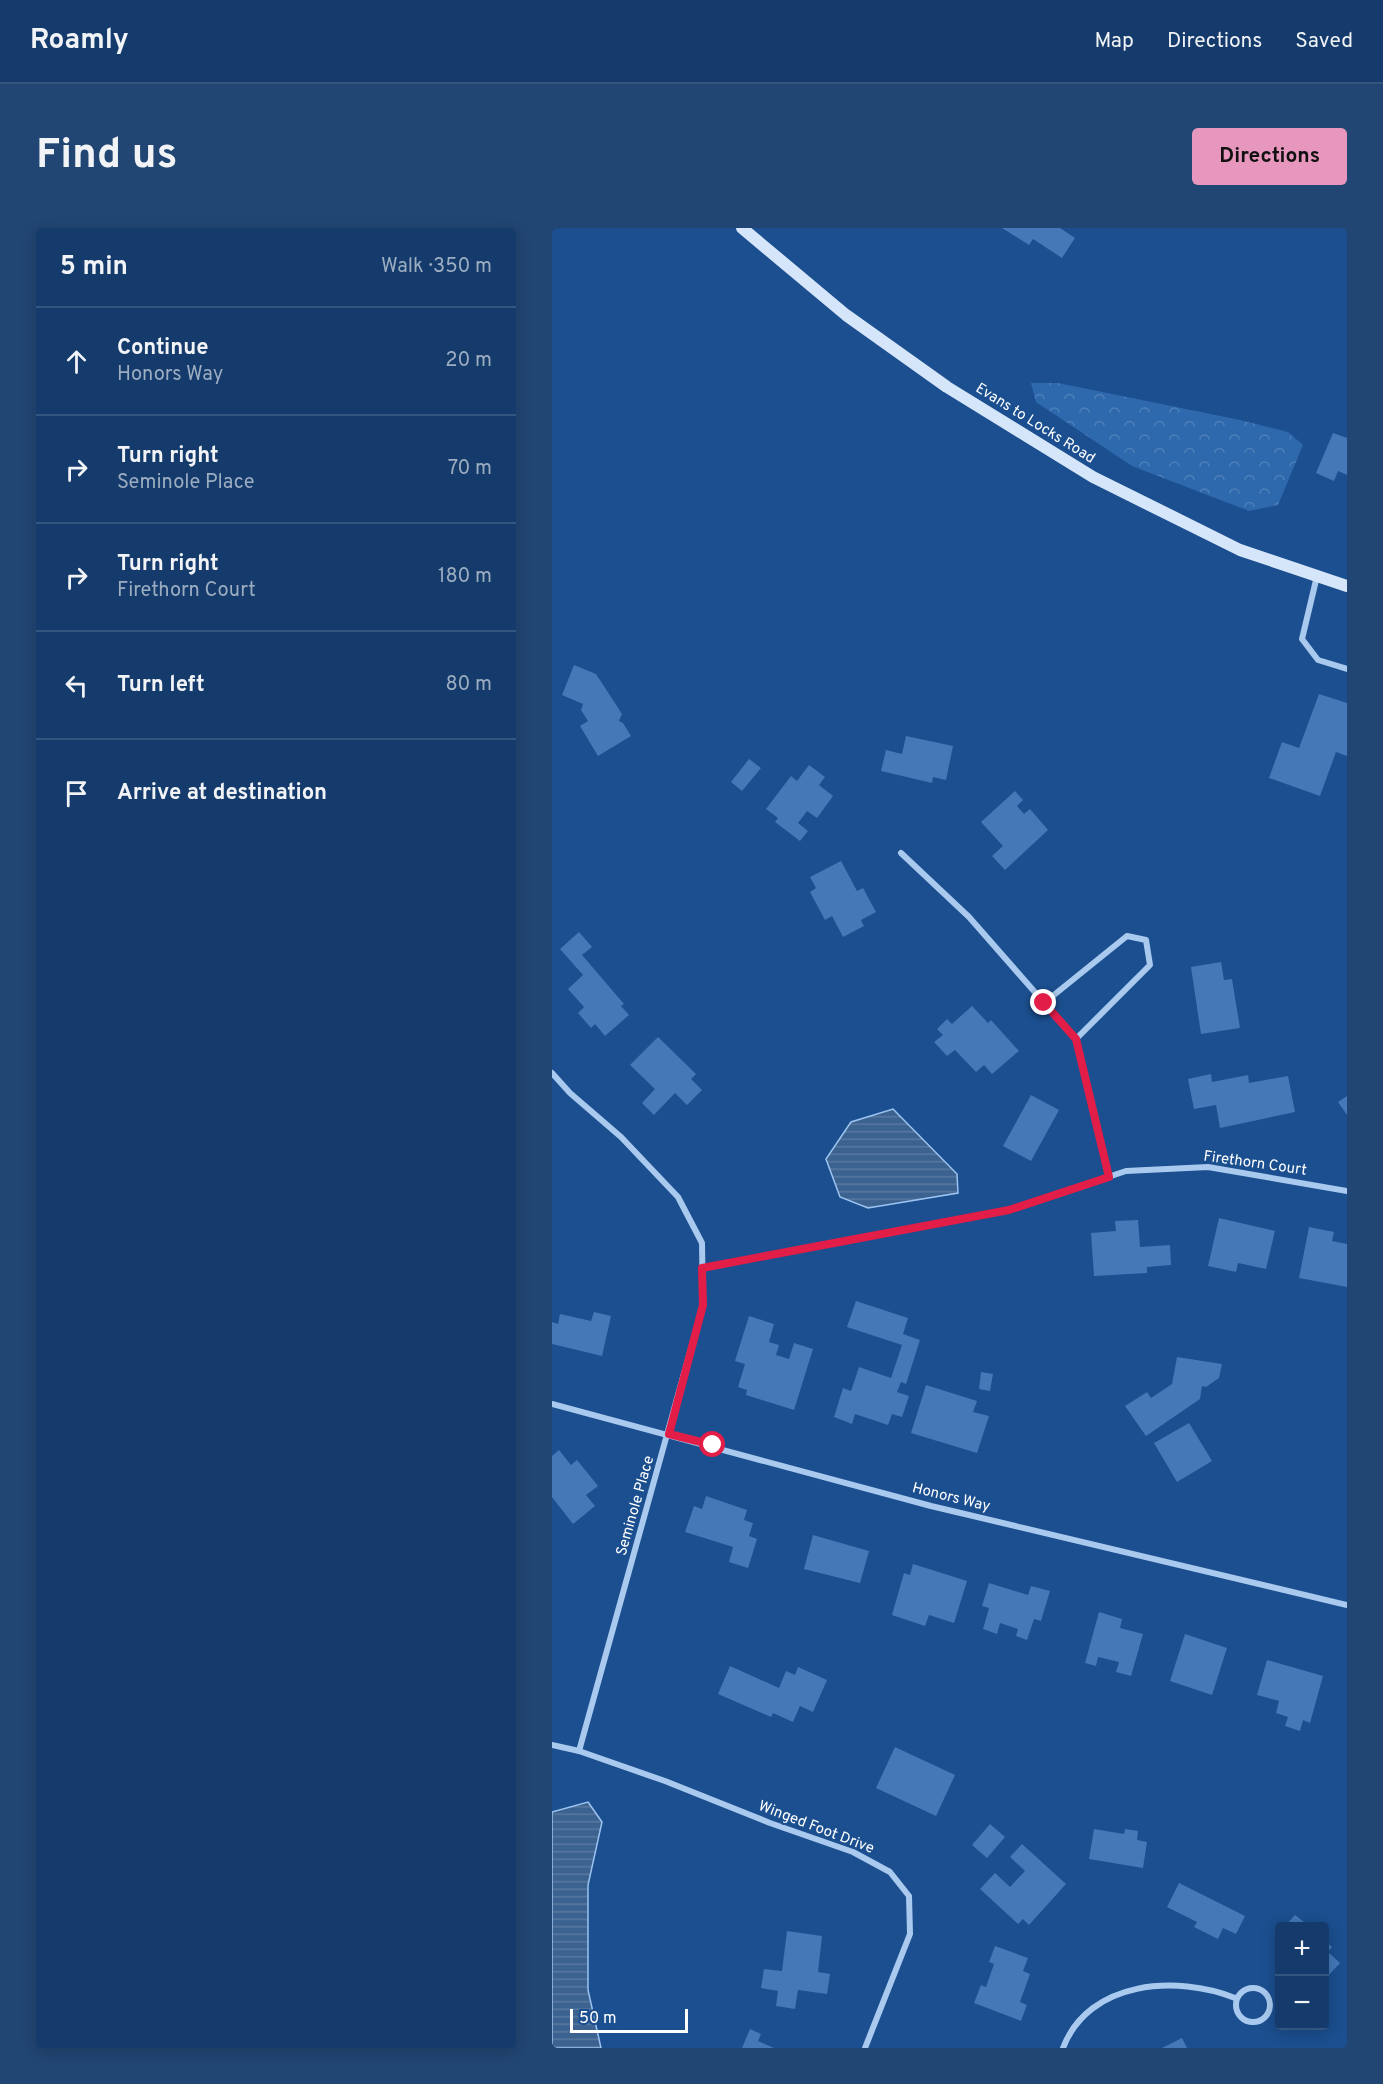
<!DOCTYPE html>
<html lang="en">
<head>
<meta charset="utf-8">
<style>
	:root { --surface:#143b6b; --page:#214673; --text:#f1f3f6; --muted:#9dadc1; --line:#33557e; --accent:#e797bd }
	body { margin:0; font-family:Overpass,sans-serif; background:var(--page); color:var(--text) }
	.controls { position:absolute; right:18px; bottom:18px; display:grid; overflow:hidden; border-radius:6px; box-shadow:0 3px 15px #0003 }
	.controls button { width:54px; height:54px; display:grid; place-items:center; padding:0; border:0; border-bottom:2px solid var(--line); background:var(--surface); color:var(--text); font:30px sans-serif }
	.scale { position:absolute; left:18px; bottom:15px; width:118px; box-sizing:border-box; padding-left:6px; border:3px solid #fff; border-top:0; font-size:16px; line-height:21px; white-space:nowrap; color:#fff; -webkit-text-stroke:4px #1b4f8f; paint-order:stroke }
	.stop { position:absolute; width:18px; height:18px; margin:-14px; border:4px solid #e11d48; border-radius:50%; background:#fff }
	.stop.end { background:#e11d48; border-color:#fff; box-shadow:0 2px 6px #0008 }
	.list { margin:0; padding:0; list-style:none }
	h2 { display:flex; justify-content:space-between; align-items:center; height:78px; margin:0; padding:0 24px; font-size:26px }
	h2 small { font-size:20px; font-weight:400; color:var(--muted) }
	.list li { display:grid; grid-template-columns:39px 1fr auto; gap:18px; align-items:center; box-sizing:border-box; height:108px; padding:0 24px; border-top:2px solid var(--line) }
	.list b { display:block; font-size:22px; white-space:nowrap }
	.list p { margin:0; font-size:20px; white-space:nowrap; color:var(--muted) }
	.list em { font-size:20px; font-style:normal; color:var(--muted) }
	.icon { flex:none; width:33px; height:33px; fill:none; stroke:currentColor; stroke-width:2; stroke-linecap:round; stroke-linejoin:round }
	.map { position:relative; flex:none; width:795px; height:1820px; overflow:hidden; border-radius:6px }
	header { display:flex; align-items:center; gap:36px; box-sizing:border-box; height:84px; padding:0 30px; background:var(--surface); border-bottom:2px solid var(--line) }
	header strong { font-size:28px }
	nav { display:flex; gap:33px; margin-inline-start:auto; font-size:21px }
	.intro { display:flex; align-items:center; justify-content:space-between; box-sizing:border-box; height:144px; padding:0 36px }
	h1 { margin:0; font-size:42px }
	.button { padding:15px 27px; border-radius:6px; background:var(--accent); color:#111; font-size:21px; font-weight:700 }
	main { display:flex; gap:36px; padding:0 36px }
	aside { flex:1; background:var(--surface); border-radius:6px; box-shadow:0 3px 15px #0003 }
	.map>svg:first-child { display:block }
	.forest { fill:url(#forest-crowns) }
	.water { fill:url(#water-rules); stroke:#9cc4f0; stroke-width:1.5 }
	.building { fill:#4478b7 }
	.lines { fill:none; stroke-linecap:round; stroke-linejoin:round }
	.street { stroke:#a9c9ee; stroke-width:6 }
	.secondary { stroke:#d6e6fa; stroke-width:12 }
	.route { stroke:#e11d48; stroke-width:8 }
	.labels { text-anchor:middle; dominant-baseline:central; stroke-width:4.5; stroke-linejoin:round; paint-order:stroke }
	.street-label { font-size:15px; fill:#fff; stroke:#1b4f8f }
</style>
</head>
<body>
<header>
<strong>Roamly</strong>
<nav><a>Map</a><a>Directions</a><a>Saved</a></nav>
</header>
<div class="intro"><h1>Find us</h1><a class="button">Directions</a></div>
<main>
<aside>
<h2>5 min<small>Walk · 350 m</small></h2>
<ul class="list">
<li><svg class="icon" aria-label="ahead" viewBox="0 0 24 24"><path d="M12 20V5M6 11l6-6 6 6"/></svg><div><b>Continue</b><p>Honors Way</p></div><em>20 m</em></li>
<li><svg class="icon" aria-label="right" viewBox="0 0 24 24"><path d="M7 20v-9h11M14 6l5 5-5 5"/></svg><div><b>Turn right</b><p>Seminole Place</p></div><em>70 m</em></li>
<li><svg class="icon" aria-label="right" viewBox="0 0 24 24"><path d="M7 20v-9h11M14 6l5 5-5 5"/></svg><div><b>Turn right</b><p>Firethorn Court</p></div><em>180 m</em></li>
<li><svg class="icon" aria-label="left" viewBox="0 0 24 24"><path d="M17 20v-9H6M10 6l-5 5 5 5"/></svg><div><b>Turn left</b></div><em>80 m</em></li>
<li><svg class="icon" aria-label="arrive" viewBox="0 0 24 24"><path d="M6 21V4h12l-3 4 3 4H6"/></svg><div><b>Arrive at destination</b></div></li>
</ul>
</aside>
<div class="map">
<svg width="795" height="1820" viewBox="0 0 795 1820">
	<defs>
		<pattern id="forest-crowns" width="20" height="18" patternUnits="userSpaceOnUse" patternTransform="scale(1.5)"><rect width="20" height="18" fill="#2e69ad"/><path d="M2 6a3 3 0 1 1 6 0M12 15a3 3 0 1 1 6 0" fill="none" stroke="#4d80b9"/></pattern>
		<pattern id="water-rules" width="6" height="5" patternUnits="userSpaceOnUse" patternTransform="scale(1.5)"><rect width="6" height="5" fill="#3c6290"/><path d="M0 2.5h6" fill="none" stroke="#597aa1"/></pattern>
	</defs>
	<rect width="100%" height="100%" fill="#1b4f8f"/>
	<!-- forest -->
	<polygon class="forest" points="479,155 506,155 688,192 736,204 751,217 726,277 697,283 580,238 484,174"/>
	<!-- water -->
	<g class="water">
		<polygon points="341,881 405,946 406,965 316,980 288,969 274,931 299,894"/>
		<polygon points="36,1574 50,1594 36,1657 36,1762 49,1820 0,1820 0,1584"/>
	</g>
	<!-- building -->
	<g class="building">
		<polygon points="450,0 508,0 523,10 510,30 481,11 477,17"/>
		<polygon points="781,205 795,210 795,247 786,243 782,253 764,245"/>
		<polygon points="22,437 44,446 70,486 67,493 71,495 79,508 46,528 28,498 36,493 29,482 31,476 10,467"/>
		<polygon points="767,466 795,475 795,528 784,524 768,568 717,550 730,514 747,520"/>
		<polygon points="354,508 401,518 394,552 381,549 380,555 329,543 334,522 350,526"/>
		<polygon points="197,531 209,540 190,563 179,554"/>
		<polygon points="257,537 273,549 267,557 281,568 265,590 255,583 246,595 256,603 248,613 223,594 226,590 214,581 239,548 245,553"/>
		<polygon points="463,563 471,572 465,578 472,586 478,581 496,602 453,642 440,628 451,618 429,594"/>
		<polygon points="289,633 305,663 311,660 324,684 309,692 312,698 291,709 280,688 273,692 258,664 264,660 258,649"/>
		<polygon points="27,704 40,719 30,727 72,776 69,778 77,787 53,808 43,796 39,800 26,785 32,779 16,761 31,747 8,721"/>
		<polygon points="669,734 672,752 680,751 688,800 649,806 639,739"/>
		<polygon points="420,778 436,795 439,792 467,823 440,846 432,837 424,844 403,822 395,828 382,814 391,807 385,801 395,791 400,796"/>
		<polygon points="106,809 144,846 139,851 150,862 135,877 123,865 102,887 90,875 103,861 78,837"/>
		<polygon points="659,846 660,854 696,847 697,855 736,848 743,884 668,900 664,877 642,881 636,851"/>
		<polygon points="479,867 507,882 479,933 451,918"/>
		<polygon points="795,868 795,887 786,874"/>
		<polygon points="667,990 723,1003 714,1041 686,1035 684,1044 656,1038"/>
		<polygon points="586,992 588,1019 618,1017 619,1037 595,1039 595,1045 542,1048 539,1005 564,1003 563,993"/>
		<polygon points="757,999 782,1004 780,1013 795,1016 795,1059 747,1050"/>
		<polygon points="304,1073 356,1090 351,1106 368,1112 354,1156 349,1154 345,1164 357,1168 350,1189 340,1186 336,1197 303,1186 300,1196 282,1189 291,1160 299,1163 307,1139 339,1150 350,1117 295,1099"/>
		<polygon points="42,1084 59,1088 50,1128 0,1116 0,1094 6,1096 8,1086 39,1093"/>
		<polygon points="197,1088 222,1096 217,1114 227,1117 224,1127 237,1131 242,1115 261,1121 242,1182 194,1167 195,1162 186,1159 193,1136 183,1133"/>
		<polygon points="625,1129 670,1136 667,1150 654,1159 650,1158 648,1171 594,1208 573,1178 595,1164 599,1170 620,1156"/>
		<polygon points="429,1144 441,1146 438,1163 427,1161"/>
		<polygon points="374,1157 425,1173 421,1184 437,1188 425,1225 359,1205"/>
		<polygon points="637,1195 660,1233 625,1254 602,1215"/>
		<polygon points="7,1222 19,1237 25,1232 46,1258 34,1267 43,1278 21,1296 0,1269 0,1228"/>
		<polygon points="154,1268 195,1282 192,1292 201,1295 197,1308 205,1311 196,1340 177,1334 181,1319 133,1304 142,1278 150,1281"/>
		<polygon points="261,1307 317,1323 308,1355 252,1341"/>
		<polygon points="361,1336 415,1353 402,1395 377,1387 373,1398 340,1387 352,1345 358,1347"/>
		<polygon points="437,1355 476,1367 479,1358 498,1363 489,1393 482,1391 475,1412 464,1408 466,1401 448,1395 445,1406 431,1401 437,1380 430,1378"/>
		<polygon points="547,1384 570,1391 568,1400 591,1406 579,1448 564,1444 567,1434 546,1429 544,1438 533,1435"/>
		<polygon points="633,1406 675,1420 660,1467 618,1453"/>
		<polygon points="715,1432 771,1448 758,1495 751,1492 748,1503 733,1498 736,1489 724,1485 727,1473 705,1467"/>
		<polygon points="178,1438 227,1460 234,1443 243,1447 246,1439 275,1452 261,1484 248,1478 241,1494 221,1485 219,1489 166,1466"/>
		<polygon points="343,1519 403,1547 384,1588 324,1560"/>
		<polygon points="438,1596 453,1609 435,1630 420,1617"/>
		<polygon points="542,1601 572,1606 573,1601 586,1603 585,1612 595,1614 591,1640 537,1631"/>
		<polygon points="470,1616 514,1656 477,1697 471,1691 466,1696 428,1661 443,1645 458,1659 473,1643 458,1629"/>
		<polygon points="627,1655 693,1688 684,1706 671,1700 666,1711 642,1699 645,1694 615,1679"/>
		<polygon points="743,1687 757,1698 733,1698"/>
		<polygon points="235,1703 270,1708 266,1744 278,1746 275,1766 246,1762 243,1781 224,1778 226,1763 209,1760 212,1741 230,1743"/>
		<polygon points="772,1712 780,1719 776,1724 788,1735 774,1750"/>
		<polygon points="443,1718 476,1730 471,1743 478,1746 468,1774 475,1777 469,1793 422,1775 429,1757 434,1759 442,1736 437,1734"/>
		<polygon points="198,1801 209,1806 206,1813 222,1820 190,1820"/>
		<polygon points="630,1810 635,1820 610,1820"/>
	</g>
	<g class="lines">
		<!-- street -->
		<g class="street">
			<polyline points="765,348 750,411 766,432 795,441"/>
			<polyline points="349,625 417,689 524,811 557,949"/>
			<polyline points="492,775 575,708 594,712 598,737 524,811"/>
			<polyline points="0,845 18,865 69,909 126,969 150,1015 151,1077 27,1523"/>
			<polyline points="150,1040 457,982 574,943 656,939 795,963"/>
			<polyline points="0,1176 379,1278 795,1377"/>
			<polyline points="0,1517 27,1523 113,1553 218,1595 301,1624 338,1644 357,1668 358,1706 313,1820"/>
			<circle cx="701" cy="1777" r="17"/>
			<path d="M511,1820C537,1752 625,1747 683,1770"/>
		</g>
		<!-- secondary -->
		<polyline class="secondary" points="190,0 294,87 395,159 541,249 688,322 795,358"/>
	</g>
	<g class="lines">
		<!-- route -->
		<polyline class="route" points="161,1217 117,1206 151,1077 150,1040 457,982 557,949 524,811 492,775"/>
	</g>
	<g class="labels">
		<!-- street labels -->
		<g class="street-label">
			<text transform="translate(483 196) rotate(32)">Evans to Locks Road</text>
			<text transform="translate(703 936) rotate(8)">Firethorn Court</text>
			<text transform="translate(399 1270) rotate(14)">Honors Way</text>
			<text transform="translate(84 1278) rotate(-74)">Seminole Place</text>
			<text transform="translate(264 1600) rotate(21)">Winged Foot Drive</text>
		</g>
	</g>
</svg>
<div class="controls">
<button>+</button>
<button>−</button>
</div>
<div class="scale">50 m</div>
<div class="stop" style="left:161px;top:1217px"></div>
<div class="stop end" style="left:492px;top:775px"></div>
</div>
</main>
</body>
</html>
